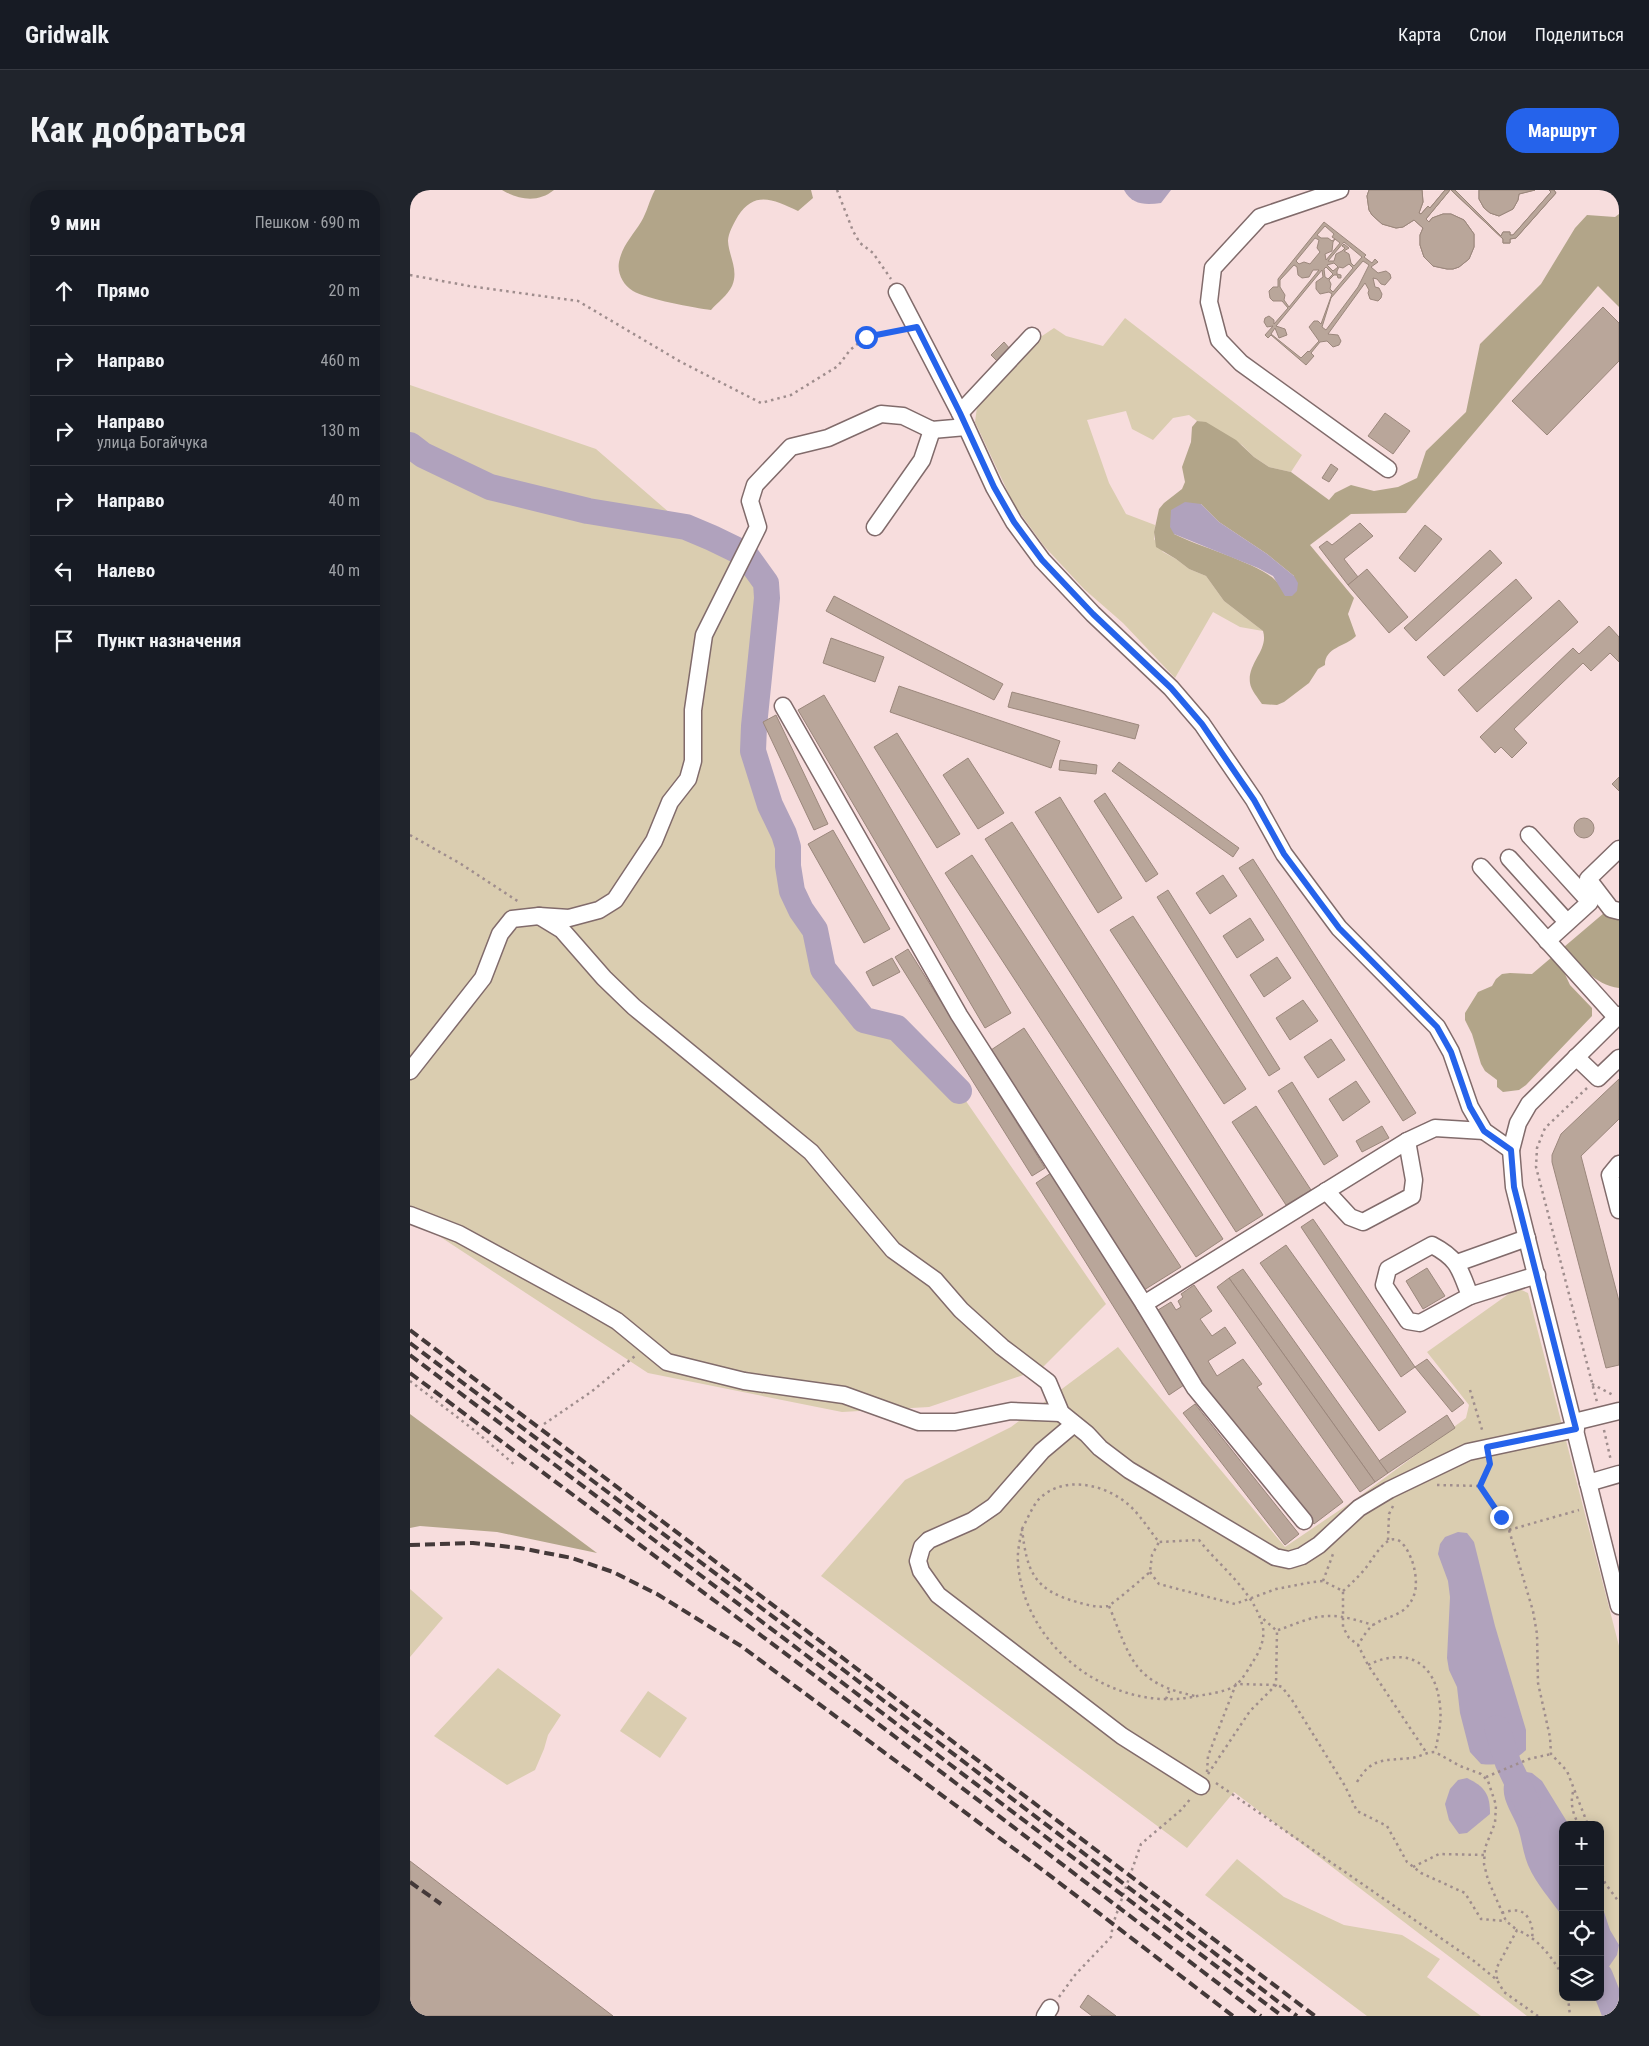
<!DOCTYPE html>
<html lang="ru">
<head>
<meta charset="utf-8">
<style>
	:root { --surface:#171b24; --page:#20242c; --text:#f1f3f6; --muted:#9ea1a6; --line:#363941; --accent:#2563eb }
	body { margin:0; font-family:"Roboto Condensed",sans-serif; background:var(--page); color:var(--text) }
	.controls { position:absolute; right:15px; bottom:15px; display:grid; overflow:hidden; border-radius:10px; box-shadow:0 2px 12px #0003 }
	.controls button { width:45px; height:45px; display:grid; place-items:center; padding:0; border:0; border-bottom:1px solid var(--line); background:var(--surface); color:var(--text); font:25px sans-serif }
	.stop { position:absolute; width:15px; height:15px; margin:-11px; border:4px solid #2563eb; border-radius:50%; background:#fff }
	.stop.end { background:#2563eb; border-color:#fff; box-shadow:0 1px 5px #0008 }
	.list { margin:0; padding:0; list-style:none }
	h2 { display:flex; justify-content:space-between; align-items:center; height:65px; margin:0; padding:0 20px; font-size:21px }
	h2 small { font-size:16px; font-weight:400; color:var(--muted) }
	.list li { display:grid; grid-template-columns:32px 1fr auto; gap:15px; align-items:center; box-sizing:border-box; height:70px; padding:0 20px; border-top:1px solid var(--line) }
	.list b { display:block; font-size:19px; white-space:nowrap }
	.list p { margin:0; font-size:16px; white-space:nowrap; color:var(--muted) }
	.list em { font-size:16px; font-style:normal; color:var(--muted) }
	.icon { flex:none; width:28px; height:28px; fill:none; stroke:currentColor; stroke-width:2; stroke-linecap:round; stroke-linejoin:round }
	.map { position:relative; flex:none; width:1209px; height:1826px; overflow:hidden; border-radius:20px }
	header { display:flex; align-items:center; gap:30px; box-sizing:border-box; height:70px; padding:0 25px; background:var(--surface); border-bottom:1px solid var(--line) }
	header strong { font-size:24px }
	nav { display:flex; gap:28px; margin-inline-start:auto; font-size:18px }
	.intro { display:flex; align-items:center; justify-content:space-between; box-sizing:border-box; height:120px; padding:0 30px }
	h1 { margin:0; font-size:35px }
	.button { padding:12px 22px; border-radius:20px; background:var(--accent); color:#fff; font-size:18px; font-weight:700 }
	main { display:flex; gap:30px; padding:0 30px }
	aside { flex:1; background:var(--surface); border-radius:20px; box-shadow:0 2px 12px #0003 }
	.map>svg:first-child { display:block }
	.green { fill:#dacdb0; fill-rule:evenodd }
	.forest { fill:#b2a589; fill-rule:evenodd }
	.water { fill:#b0a2bd }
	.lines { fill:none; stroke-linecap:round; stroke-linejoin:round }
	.river { stroke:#b0a2bd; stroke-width:26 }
	.building { fill:#b9a69a; stroke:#9b877c; fill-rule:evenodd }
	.minor-casing { stroke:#816b6b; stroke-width:19 }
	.path { stroke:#9f8d8d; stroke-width:2.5; stroke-dasharray:2.5 4; stroke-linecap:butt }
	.minor { stroke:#fff; stroke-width:16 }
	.rail { stroke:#443939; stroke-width:4; stroke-dasharray:10 5; stroke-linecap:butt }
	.route { stroke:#2563eb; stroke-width:6 }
</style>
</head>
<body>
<header>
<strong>Gridwalk</strong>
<nav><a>Карта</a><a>Слои</a><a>Поделиться</a></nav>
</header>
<div class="intro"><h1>Как добраться</h1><a class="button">Маршрут</a></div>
<main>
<aside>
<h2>9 мин<small>Пешком · 690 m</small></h2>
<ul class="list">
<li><svg class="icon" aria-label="ahead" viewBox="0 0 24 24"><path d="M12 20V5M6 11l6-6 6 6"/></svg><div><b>Прямо</b></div><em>20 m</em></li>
<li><svg class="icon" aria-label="right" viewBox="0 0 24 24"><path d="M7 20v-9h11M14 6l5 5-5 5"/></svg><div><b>Направо</b></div><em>460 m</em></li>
<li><svg class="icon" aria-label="right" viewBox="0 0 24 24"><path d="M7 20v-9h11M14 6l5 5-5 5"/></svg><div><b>Направо</b><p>улица Богайчука</p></div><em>130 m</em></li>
<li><svg class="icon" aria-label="right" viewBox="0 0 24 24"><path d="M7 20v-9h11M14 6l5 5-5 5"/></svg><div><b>Направо</b></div><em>40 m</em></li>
<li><svg class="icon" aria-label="left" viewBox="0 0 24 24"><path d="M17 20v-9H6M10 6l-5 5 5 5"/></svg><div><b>Налево</b></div><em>40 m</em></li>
<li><svg class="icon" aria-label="arrive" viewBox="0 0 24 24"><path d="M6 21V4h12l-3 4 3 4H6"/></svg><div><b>Пункт назначения</b></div></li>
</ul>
</aside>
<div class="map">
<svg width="1209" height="1826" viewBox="0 0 1209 1826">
	<rect width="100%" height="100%" fill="#f7dddd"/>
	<!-- green -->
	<g class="green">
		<polygon points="715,128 892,265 881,282 859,277 844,267 832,255 796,233 787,231 779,225 763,228 743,250 722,239 716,221 677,230 699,293 716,324 745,335 744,349 753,362 766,369 779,379 796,386 814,411 853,441 830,437 803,422 765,488 713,433 674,399 634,356 604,315 565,232 567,217 629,148 644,138 656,146 693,156"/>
		<polygon points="0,195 186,259 276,337 335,364 356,393 357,408 344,536 343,561 360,615 374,644 378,657 378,676 382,701 391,720 405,740 413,779 454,830 487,838 549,901 696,1114 631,1179 519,1217 432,1222 238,1183 0,1027"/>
		<path d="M1107,1098L1118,1103L1209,1456V1826H1117L824,1602L777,1658L411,1386L495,1290L601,1237L708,1157L875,1357L946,1309L1056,1228L1059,1215L1017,1162ZM1153,1635H1190V1807H1153Z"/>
		<polygon points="0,1399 33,1428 0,1467"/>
		<polygon points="88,1478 151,1525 138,1545 134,1559 125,1580 97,1595 24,1546"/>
		<polygon points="238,1501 277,1528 250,1568 210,1541"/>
		<polygon points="827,1669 874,1707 934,1735 992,1745 1030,1769 1017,1787 1071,1826 957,1826 795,1705"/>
	</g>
	<!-- forest -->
	<g class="forest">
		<path d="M92,0H144C128,13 109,10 92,0Z"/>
		<path d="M245,0H401L403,8L388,21C364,10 345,0 328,26C324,33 318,43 318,51C319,67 329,80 322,96C318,105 307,113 301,120C285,118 236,109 223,101C213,95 207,83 209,72C212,56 223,45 231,32C237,22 239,11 245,0Z"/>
		<path d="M1209,24V117L1188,96L996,323L941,324L900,355L944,408L938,424L946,446C935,457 915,457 915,475L908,479L899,493L874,512L867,515L852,514C848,508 841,500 840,493C837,473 859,460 853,441L814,411L796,386L779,379L766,369L746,357L744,342L749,319L754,313L772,299L775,292L772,277L781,252L782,237L787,231L796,232L826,250L844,267L859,277L881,282L919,310L925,303L941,295L964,301L988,297L1007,288L1016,261L1056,222L1070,154L1131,94L1165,38L1177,25L1205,27ZM791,314L809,332L857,364L884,386L867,392C854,375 787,356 764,344Z"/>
		<path d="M1194,723L1209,727V798C1184,795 1170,774 1154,757Z"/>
		<polygon points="1142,767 1153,780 1160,795 1182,818 1182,826 1116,895 1109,900 1093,902 1087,897 1087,890 1075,881 1071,874 1062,844 1055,830 1055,823 1068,802 1082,796 1086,789 1092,784 1100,783 1122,784"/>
		<polygon points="0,1224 187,1363 87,1342 10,1336 0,1338"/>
	</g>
	<!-- water -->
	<g class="water">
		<path d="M714,0H761L751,13C735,15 722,15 714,0Z"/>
		<polygon points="775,312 791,314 809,332 857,364 884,386 888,393 887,401 882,406 875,406 863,386 848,378 764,344 760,337 761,320"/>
		<path d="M1048,1342L1057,1343L1064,1352L1085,1436L1116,1540V1560C1102,1573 1090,1576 1071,1574L1060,1562L1050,1523L1047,1497L1039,1480L1037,1468L1040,1407L1038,1391L1028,1364L1030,1354L1035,1347Z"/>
		<path d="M1111,1581L1122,1583L1132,1591L1159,1635H1153V1727C1141,1710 1126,1694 1118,1675C1113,1663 1112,1650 1108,1638C1102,1622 1087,1604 1097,1587Z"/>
		<path d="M1057,1588C1075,1597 1080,1604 1080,1624L1057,1643L1049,1644L1039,1630L1035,1614L1040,1599L1048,1590Z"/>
		<polygon points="1190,1710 1200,1740 1209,1755 1207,1765 1191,1788"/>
	</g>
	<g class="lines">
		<!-- river -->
		<g class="river">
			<polyline points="0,255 13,265 80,297 178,321 276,337 302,348 335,364 356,393 357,408 344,536 343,561 360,615 374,644 378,657 378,676 382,701 391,720 405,740 413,779 454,830 487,838 549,901"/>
			<polyline points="1087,1538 1098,1573 1118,1615"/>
			<polyline points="1190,1786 1206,1826"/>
		</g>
	</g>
	<!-- building -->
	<g class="building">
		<polygon points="959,0 1012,0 1013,12 1009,23 1011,24 1018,16 1020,18 1035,0 1040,0 1016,29 1019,32 1022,28 1033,24 1041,24 1054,30 1064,44 1064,57 1059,69 1049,77 1043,79 1037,79 1023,76 1014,67 1010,55 1010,45 1013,38 1004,30 993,37 986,38 972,34 962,25 959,20 957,6"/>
		<polygon points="959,0 1012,0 1013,12 1009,23 1011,24 1018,16 1020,18 1035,0 1040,0 1016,29 1019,32 1022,28 1033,24 1041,24 1054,30 1064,44 1064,57 1059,69 1049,77 1043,79 1037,79 1023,76 1014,67 1010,55 1010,45 1013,38 1004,30 993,37 986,38 972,34 962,25 959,20 957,6"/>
		<polygon points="1041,0 1045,0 1091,46 1093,42 1100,42 1100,45 1103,45 1141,2 1139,0 1144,0 1146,3 1106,48 1100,49 1100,53 1093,53 1093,49"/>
		<polygon points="1041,0 1045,0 1091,46 1093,42 1100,42 1100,45 1103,45 1141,2 1139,0 1144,0 1146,3 1106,48 1100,49 1100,53 1093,53 1093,49"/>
		<polygon points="1069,0 1108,0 1109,2 1125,0 1109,4 1108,10 1103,19 1089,26 1080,23 1074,18 1069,9"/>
		<polygon points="1069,0 1125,0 1109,4 1108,10 1103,19 1089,26 1080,23 1074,18 1069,9"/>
		<path d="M914,32L956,65L954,67L962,73L965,69L968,72L961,77L968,83L976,81L980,84L981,88L975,95L971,94L967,89L963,88L965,97L969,98L972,104L971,108L968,111L960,109L958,103L959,100L955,93L918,144L928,145L931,151L929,155L923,157L917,151L910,152L901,163L904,166L896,175L861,145L858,148L855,145L863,136L857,137L854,132L855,128L859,126L864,130V134L878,118L872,111H863L860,108L859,101L863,97H868V89ZM915,36L924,44L922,47L925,49L922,51L918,48H911L907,45ZM905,48L909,50L907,58L910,62L900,74L894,72L889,74L886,71ZM925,49L930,53L916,70L915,64L922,61L923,52ZM934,52L952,67L944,76L941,73L939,64L934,61L939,58L934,54L932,56L935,58L932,61L926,64L924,71H918ZM953,71L959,75L948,97L916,140L912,137L921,108ZM924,73L928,77L923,81L917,75ZM939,74L943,78L923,102L920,99L921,94L919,90L924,85H927L928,88H931V85L927,84V81L929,77L933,78ZM884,75L887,77L888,85L892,88L899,87L903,80H909L879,117L874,110L875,105L870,97V90ZM916,77L923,84L918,89L915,87L914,79ZM912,80L913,87L906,92V99L910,104L919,102L922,104L911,134L908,131H904L899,137L909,151L899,162L898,161L891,168L861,144L865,138L869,148L877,145L875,139L866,136Z"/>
		<polygon points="1193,117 1209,133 1209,171 1137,245 1102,211"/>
		<polygon points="594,152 600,159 587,171 581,165"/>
		<polygon points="975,223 1000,241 983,264 958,246"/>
		<polygon points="921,274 928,279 919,292 912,288"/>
		<polygon points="950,333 963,346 934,369 948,387 938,395 909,357 917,351 922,355"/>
		<polygon points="1015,335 1032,349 1005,382 989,368"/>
		<polygon points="1080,360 1092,373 1006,451 994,438"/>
		<polygon points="957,379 998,427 979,443 938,395"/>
		<polygon points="1106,389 1122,408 1034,486 1017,467"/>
		<polygon points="424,406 593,494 584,510 416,421"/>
		<polygon points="1149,410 1168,432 1067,522 1048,500"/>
		<polygon points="1199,436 1209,447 1209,472 1200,463 1181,481 1173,473 1104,539 1117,553 1102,568 1091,557 1085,563 1070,547 1163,458 1169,464"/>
		<polygon points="421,448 474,467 465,492 413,473"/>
		<polygon points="489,496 650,551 641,578 480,522"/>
		<polygon points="602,502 729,535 725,549 598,517"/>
		<polygon points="414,505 601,823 575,838 388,520"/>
		<polygon points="366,525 418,634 404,640 353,532"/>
		<polygon points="487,543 550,644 527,658 464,557"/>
		<polygon points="558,568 594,623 568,639 533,585"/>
		<polygon points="650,570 687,575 686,584 649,580"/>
		<polygon points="709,572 829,658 823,667 702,581"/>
		<polygon points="1209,587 1209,601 1202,594"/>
		<polygon points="695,603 748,684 736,692 684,611"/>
		<polygon points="650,607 712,708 688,723 625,622"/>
		<circle cx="1174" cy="638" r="10"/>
		<polygon points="602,632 853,1025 826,1042 575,649"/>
		<polygon points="423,640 480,739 454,753 398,654"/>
		<polygon points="562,665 813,1049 786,1067 535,683"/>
		<polygon points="843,669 1006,923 993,931 829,678"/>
		<polygon points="813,685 827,706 800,724 786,703"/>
		<polygon points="758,700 870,879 859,886 747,707"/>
		<polygon points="723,726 836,899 814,914 700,740"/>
		<polygon points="840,728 854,750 827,768 813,746"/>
		<polygon points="498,759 635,978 622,986 485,767"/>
		<polygon points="867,767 881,788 854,807 840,785"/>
		<polygon points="482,768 490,782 463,796 456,782"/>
		<polygon points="893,810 908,831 880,850 866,828"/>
		<polygon points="614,838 771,1077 734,1100 578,862"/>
		<polygon points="921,849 935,870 908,888 894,867"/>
		<polygon points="1209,889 1209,929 1171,966 1209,1111 1209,1175 1196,1178 1142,972 1142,965 1151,944"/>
		<polygon points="946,891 960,912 933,931 919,909"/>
		<polygon points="882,892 928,966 914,975 868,901"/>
		<polygon points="846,916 901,1000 876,1015 822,932"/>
		<polygon points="972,936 979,948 952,962 946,951"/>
		<polygon points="641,983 774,1195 759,1205 626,993"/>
		<polygon points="903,1029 1005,1177 991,1187 891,1037"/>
		<polygon points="876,1055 996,1222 969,1241 850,1073"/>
		<polygon points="1017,1078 1035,1106 1013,1119 996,1091"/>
		<polygon points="833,1079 978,1283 965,1292 819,1088"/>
		<polygon points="819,1088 965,1292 950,1302 807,1097"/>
		<polygon points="784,1095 802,1121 790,1129 802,1146 815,1137 826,1153 798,1171 807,1186 833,1169 852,1194 847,1197 933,1312 904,1334 822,1230 800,1206 748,1120 761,1112 766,1120 771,1117 768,1111 773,1107 771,1104"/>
		<polygon points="1017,1169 1054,1213 1042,1222 1005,1177"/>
		<polygon points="785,1214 889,1344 875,1355 773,1223"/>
		<polygon points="1037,1225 1045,1238 978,1283 969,1271"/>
		<polygon points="0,1671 203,1826 0,1826"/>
		<polygon points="678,1805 706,1826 682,1826 670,1817"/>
	</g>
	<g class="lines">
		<defs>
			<g id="minor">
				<polyline points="930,0 850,27 803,78 799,112 809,150 831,173 978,279"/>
				<polyline points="487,102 550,223 584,297 604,332 632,370 683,424 761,498 792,534 844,610 874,664 929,738 1027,837 1041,862 1060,917 1074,941 1101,960"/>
				<polyline points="550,223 622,146"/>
				<polyline points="465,337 512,270 522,240"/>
				<polyline points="373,516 549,825 734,1114 785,1198 894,1331"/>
				<polyline points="1119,645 1180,712 1137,751"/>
				<polyline points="1209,659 1178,689 1201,719 1209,721"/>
				<polyline points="1099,668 1157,732"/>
				<polyline points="1071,677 1206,827"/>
				<polyline points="129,726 152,740 194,788 224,817 401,962 483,1060 525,1090 551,1120 592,1157 638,1192 651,1223 677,1244 690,1258 719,1280 865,1367 879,1370 892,1366 909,1355 949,1318 979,1300 1058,1262 1166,1239"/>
				<polyline points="1209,825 1119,914 1108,933 1101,960 1104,997 1209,1416"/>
				<polyline points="1166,867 1188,888 1209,868"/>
				<polyline points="0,881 73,788 90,744 102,729 129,726 159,728 189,720 205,710 244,651 260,612 278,589 283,571 283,520 294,445 348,337 340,311 345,295 381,257 418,248 471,224 493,226 522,240 556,237"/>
				<polyline points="1209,974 1200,985 1209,1020"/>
				<polyline points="916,1001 940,1027 953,1032 1002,1006 1004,990 997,951"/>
				<polyline points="0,1025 49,1044 181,1116 207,1131 257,1172 334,1191 434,1205 509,1232 545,1232 601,1221 651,1223"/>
				<path d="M1022,1055C1049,1069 1050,1080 1060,1106L1010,1133L998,1131L974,1095L978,1079Z"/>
				<polyline points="1047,1073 1117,1048"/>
				<polyline points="1060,1106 1127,1085"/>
				<polyline points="734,1114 997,951 1025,938 1074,941"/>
				<polyline points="1164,1232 1209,1221"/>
				<polyline points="664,1234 632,1261 584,1316 562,1331 519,1350 512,1357 508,1371 511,1381 528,1405 712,1546 791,1596"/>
				<polyline points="1178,1293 1209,1284"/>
				<polyline points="635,1826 640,1818"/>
			</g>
		</defs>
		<!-- minor casing -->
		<use href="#minor" class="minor-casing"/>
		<!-- path -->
		<g class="path">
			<polyline points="427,0 443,41 450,53 463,63 481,89"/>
			<polyline points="0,85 59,96 168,111 271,172 351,213 381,205 428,176 440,160 456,147 489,141"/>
			<polyline points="0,645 51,674 109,712"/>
			<polyline points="1177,898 1135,938 1127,958 1126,977 1187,1212"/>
			<polyline points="0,1191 64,1240 106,1276"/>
			<polyline points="1182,1194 1205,1206"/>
			<polyline points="1060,1200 1073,1243"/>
			<polyline points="134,1234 181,1202 225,1166"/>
			<polyline points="1194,1240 1201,1271"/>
			<polyline points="1080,1272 1071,1296 1099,1340 1123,1421 1127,1444 1128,1493 1140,1547 1141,1564 1157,1581 1178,1635"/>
			<polyline points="1027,1295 1071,1296"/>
			<path d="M612,1339C617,1330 622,1317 629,1309C652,1286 690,1293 714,1311C729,1322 738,1339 749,1352L742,1365L740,1382C734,1387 702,1415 698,1416C688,1418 677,1415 667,1412C624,1400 617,1382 612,1339C610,1350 607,1362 608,1373C614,1457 701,1522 782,1507C796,1504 815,1503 826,1495C832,1490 838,1480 842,1473C849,1463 855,1450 853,1438C845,1402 811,1378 789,1350L749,1352"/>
			<polyline points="1099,1340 1169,1320"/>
			<polyline points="978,1350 979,1324 983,1316"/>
			<polyline points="740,1382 749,1394 825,1414 866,1399 903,1392 913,1391 933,1401 933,1437 939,1448 948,1455 958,1475 1016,1562"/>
			<polyline points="913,1391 923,1364"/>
			<path d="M933,1401C941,1394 948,1387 955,1379C968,1362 984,1328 1001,1368C1005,1377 1008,1395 1004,1405C996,1428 975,1425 962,1436C956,1441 952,1449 948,1455"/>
			<path d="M699,1416C721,1469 723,1493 785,1506"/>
			<path d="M868,1440C884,1435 903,1425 921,1426C935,1426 949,1431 963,1435"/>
			<path d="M958,1475C997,1456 1026,1472 1030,1516C1032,1532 1028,1547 1025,1562"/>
			<polyline points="756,1509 759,1502 757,1500"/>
			<polyline points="797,1582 798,1566 826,1494 866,1495 872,1497 882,1510 935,1596 947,1621 977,1636 997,1672 1011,1683 1055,1703 1071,1729 1096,1731"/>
			<polyline points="798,1584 840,1521 866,1495 867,1441 850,1426"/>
			<polyline points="1076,1587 1119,1569 1141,1564"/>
			<path d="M947,1592C962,1566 976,1571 1002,1568C1010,1567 1016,1562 1025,1562L1050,1576L1071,1584L1078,1591L1086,1615L1085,1633L1075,1658L1074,1674L1078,1690L1096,1731L1107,1740"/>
			<polyline points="806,1593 1064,1771 1087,1790 1094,1802 1128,1826"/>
			<path d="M1163,1602C1160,1614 1163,1624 1169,1635"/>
			<polyline points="1003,1677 1029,1664 1075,1665"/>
			<polyline points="1190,1679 1195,1693 1209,1712"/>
			<path d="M1092,1723C1098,1721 1107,1719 1112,1722C1120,1726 1124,1740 1122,1747"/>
			<path d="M1087,1789L1086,1779L1107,1740C1129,1749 1141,1766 1153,1786"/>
			<polyline points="649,1807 665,1785 701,1747 703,1734 731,1654 771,1620 782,1607"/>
			<polyline points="1158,1807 1160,1826"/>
		</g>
		<!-- minor -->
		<use href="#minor" class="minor"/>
		<!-- rail -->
		<g class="rail">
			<polyline points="0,1140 905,1826"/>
			<polyline points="0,1153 423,1472 887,1826"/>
			<polyline points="0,1165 872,1826"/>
			<polyline points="0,1183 408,1488 851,1826"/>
			<polyline points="0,1355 63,1353 110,1358 162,1368 203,1382 247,1404 331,1456 634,1681 823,1826"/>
			<polyline points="0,1692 31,1714"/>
		</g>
	</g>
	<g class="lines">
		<!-- route -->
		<polyline class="route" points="456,147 507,137 550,223 584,297 604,332 632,370 683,424 761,498 792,534 844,610 874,664 929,738 1027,837 1041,862 1060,917 1074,941 1101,960 1104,997 1166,1239 1077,1257 1080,1274 1070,1296 1091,1327"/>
	</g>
</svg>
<div class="controls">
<button>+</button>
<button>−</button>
<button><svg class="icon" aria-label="locate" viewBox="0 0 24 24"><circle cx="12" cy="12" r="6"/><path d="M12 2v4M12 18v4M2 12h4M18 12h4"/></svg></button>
<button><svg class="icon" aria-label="layers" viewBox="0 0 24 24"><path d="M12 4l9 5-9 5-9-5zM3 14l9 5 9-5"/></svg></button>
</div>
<div class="stop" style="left:456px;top:147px"></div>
<div class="stop end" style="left:1091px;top:1327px"></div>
</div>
</main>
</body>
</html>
